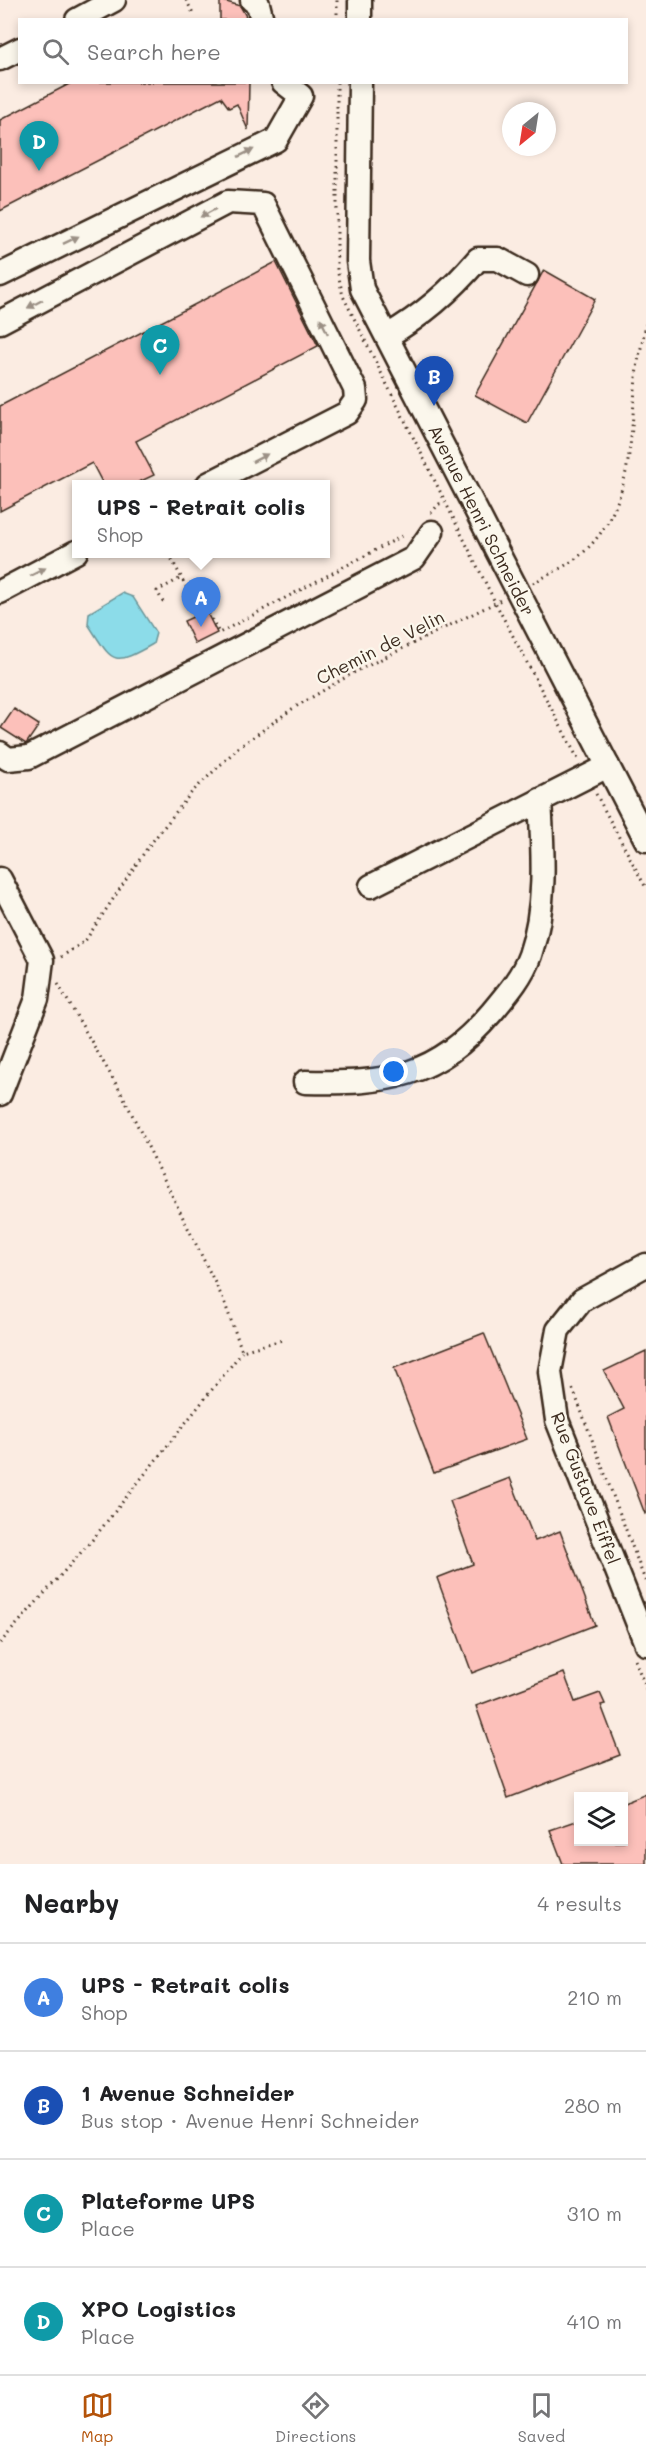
<!DOCTYPE html>
<html lang="en">
<head>
<meta charset="utf-8">
<style>
	:root { --surface:#fff; --page:#f2f2f2; --text:#202124; --muted:#757577; --line:#e0e0e0; --accent:#b45309 }
	body { margin:0; font-family:Mali,sans-serif; background:var(--page); color:var(--text) }
	.controls { position:absolute; right:18px; bottom:18px; display:grid; overflow:hidden; border-radius:0px; box-shadow:0 3px 9px #0003 }
	.controls button { width:54px; height:54px; display:grid; place-items:center; padding:0; border:0; border-bottom:2px solid var(--line); background:var(--surface); color:var(--text); font:30px sans-serif }
	.compass { position:absolute; left:502px; top:102px; width:54px; height:54px; border-radius:50%; background:var(--surface); box-shadow:0 3px 9px #0003; rotate:210deg }
	.you { position:absolute; left:394px; top:1072px; width:21px; height:21px; margin:-15px; border:4px solid #fff; border-radius:50%; background:#1a73e8; box-shadow:0 0 0 9px #1a73e833 }
	.badge { display:grid; place-items:center; width:39px; height:39px; border-radius:50%; background:var(--accent); color:#fff; font-size:20px; font-weight:700 }
	.pin { position:absolute; translate:-50% -50px; filter:drop-shadow(0 2px 3px #0008) }
	.pin::after { content:''; position:absolute; top:32px; width:21px; height:18px; background:inherit; clip-path:polygon(0 0,100% 0,50% 100%) }
	.popup { position:absolute; left:72px; top:480px; width:258px; height:78px; box-sizing:border-box; display:grid; place-content:center; border-radius:0px; background:var(--surface); filter:drop-shadow(0 2px 4px #0005); font-size:20px; white-space:nowrap; color:var(--muted) }
	.popup b { font-size:22px; color:var(--text) }
	.popup::after { content:''; position:absolute; left:50%; top:100%; margin-left:-12px; border:12px solid transparent; border-top-color:var(--surface) }
	.list { margin:0; padding:0; list-style:none }
	h2 { display:flex; justify-content:space-between; align-items:center; height:78px; margin:0; padding:0 24px; font-size:26px }
	h2 small { font-size:20px; font-weight:400; color:var(--muted) }
	.list li { display:grid; grid-template-columns:39px 1fr auto; gap:18px; align-items:center; box-sizing:border-box; height:108px; padding:0 24px; border-top:2px solid var(--line) }
	.list b { display:block; font-size:22px; white-space:nowrap }
	.list p { margin:0; font-size:20px; white-space:nowrap; color:var(--muted) }
	.list em { font-size:20px; font-style:normal; color:var(--muted) }
	.icon { flex:none; width:33px; height:33px; fill:none; stroke:currentColor; stroke-width:2; stroke-linecap:round; stroke-linejoin:round }
	.map { position:relative; flex:none; width:646px; height:1864px; overflow:hidden }
	.search { position:absolute; background:var(--surface); box-shadow:0 3px 9px #0003; left:18px; right:18px; top:18px; height:66px; display:flex; align-items:center; gap:15px; box-sizing:border-box; padding:0 21px; border-radius:0px; color:var(--muted); font-size:22px }
	.sheet { height:510px; background:var(--surface) }
	nav { display:flex; justify-content:space-around; align-items:center; box-sizing:border-box; height:84px; border-top:2px solid var(--line); background:var(--surface); font-size:16px; color:var(--muted) }
	nav a { display:grid; justify-items:center; gap:3px }
	nav .on { color:var(--accent) }
	.map>svg:first-child { display:block }
	.water { fill:#8cdce9; stroke:#6c9598; stroke-width:1.5 }
	.building { fill:#fcc0ba; stroke:#3b2a1e; stroke-width:1.5 }
	.lines { fill:none; stroke-linecap:round; stroke-linejoin:round }
	.minor-casing { stroke:#3b2a1e; stroke-width:27 }
	.path { stroke:#3b2a1e; stroke-width:3; stroke-dasharray:1.5 4.5; stroke-linecap:butt }
	.minor { stroke:#fbf7ec; stroke-width:22 }
	.oneway { fill:#9b9085 }
	.labels { text-anchor:middle; dominant-baseline:central; stroke-width:4.5; stroke-linejoin:round; paint-order:stroke }
	.street-label { font-size:18px; fill:#3b2a1e; stroke:#fbf7ec }
</style>
</head>
<body>
<div class="map">
<svg width="646" height="1864" viewBox="0 0 646 1864">
	<rect width="100%" height="100%" fill="#fbece2"/>
	<filter id="ink" filterUnits="userSpaceOnUse"><feTurbulence type="fractalNoise" baseFrequency=".0167" numOctaves="2"/><feDisplacementMap in="SourceGraphic" scale="12" xChannelSelector="R" yChannelSelector="G"/><feConvolveMatrix kernelMatrix="1 2 1 2 8 2 1 2 1" color-interpolation-filters="sRGB"/></filter>
	<g filter="url(#ink)">
		<!-- water -->
		<path class="water" d="M122,593L133,597L156,633L153,644C111,668 113,662 88,624L89,613Z"/>
		<!-- building -->
		<g class="building">
			<polygon points="220,0 240,6 248,20 220,20"/>
			<polygon points="73,82 249,82 248,130 237,104 229,108 221,97 0,211 0,120"/>
			<polygon points="276,262 318,346 136,441 154,475 135,484 103,484 92,463 0,511 0,406"/>
			<polygon points="544,270 595,299 527,423 475,395"/>
			<polygon points="206,611 217,633 195,644 184,621"/>
			<polygon points="14,709 39,725 26,744 1,728"/>
			<polygon points="484,1333 527,1439 434,1473 394,1368"/>
			<polygon points="646,1351 646,1513 645,1514 608,1417 624,1409 604,1371"/>
			<polygon points="510,1478 535,1541 560,1531 595,1625 472,1673 437,1578 473,1564 450,1501"/>
			<polygon points="564,1673 575,1702 600,1693 605,1704 601,1705 620,1755 508,1798 476,1706"/>
			<polygon points="646,1794 646,1864 563,1864 550,1830 579,1820 579,1842 624,1842 624,1803"/>
		</g>
		<g class="lines">
			<defs>
				<g id="minor">
					<polyline points="252,0 258,4 262,20"/>
					<polyline points="360,0 360,20"/>
					<polyline points="77,20 114,0"/>
					<polyline points="0,59 20,49"/>
					<polyline points="360,82 358,261 362,289 646,840"/>
					<polyline points="0,275 276,140 301,96 283,82"/>
					<polyline points="0,322 228,202 263,204 355,389 356,400 347,413 208,484"/>
					<path d="M387,336C422,316 452,290 478,259H498L527,275"/>
					<polyline points="0,592 76,552"/>
					<polyline points="0,753 8,759 29,757 414,558 432,532"/>
					<polyline points="0,879 42,960 37,999 0,1094"/>
					<polyline points="371,886 608,766"/>
					<path d="M305,1082C388,1084 436,1078 492,1012C507,994 522,977 530,955C547,905 543,852 540,800"/>
					<polyline points="646,1265 582,1300 558,1330 550,1372 557,1420 646,1644"/>
				</g>
			</defs>
			<!-- minor casing -->
			<use href="#minor" class="minor-casing"/>
			<!-- path -->
			<g class="path">
				<polyline points="186,0 193,13"/>
				<polyline points="337,20 337,0"/>
				<polyline points="337,82 337,269 343,296 496,604 579,761"/>
				<polyline points="431,513 439,504 445,503"/>
				<polyline points="169,554 199,611 206,608 219,633 406,534"/>
				<path d="M533,583C551,573 572,564 587,549C633,503 630,439 636,378C637,360 643,342 646,324"/>
				<polyline points="163,602 157,591 181,578"/>
				<polyline points="596,794 646,888"/>
				<polyline points="61,957 85,941 148,847 192,792 238,748 292,709 353,673 503,599"/>
				<polyline points="58,984 123,1096 224,1301 242,1351 282,1340"/>
				<polyline points="573,1389 646,1583"/>
				<polyline points="0,1643 93,1539 242,1352"/>
				<polyline points="635,1660 646,1689"/>
			</g>
			<!-- minor -->
			<use href="#minor" class="minor"/>
		</g>
		<!-- one-way arrows -->
		<defs><path id="oneway-solid" d="M-6-.8H1V-3.2L6.5 0L1 3.2V.8H-6Z" transform="scale(1.5)"/></defs>
		<g class="oneway">
			<use href="#oneway-solid" transform="translate(246 153) rotate(-26)"/>
			<use href="#oneway-solid" transform="translate(208 213) rotate(152)"/>
			<use href="#oneway-solid" transform="translate(71 240) rotate(-26)"/>
			<use href="#oneway-solid" transform="translate(35 304) rotate(152)"/>
			<use href="#oneway-solid" transform="translate(324 326) rotate(-116)"/>
			<use href="#oneway-solid" transform="translate(260 458) rotate(-27)"/>
			<use href="#oneway-solid" transform="translate(38 572) rotate(-27)"/>
		</g>
	</g>
	<g class="labels">
		<!-- street labels -->
		<g class="street-label">
			<text transform="translate(482 520) rotate(63)">Avenue Henri Schneider</text>
			<text transform="translate(380 647) rotate(-27)">Chemin de Velin</text>
			<text transform="translate(586 1488) rotate(69)">Rue Gustave Eiffel</text>
		</g>
	</g>
</svg>
<div class="controls">
<button><svg class="icon" aria-label="layers" viewBox="0 0 24 24"><path d="M12 4l9 5-9 5-9-5zM3 14l9 5 9-5"/></svg></button>
</div>
<svg class="compass" viewBox="-18 -18 36 36"><path d="M0-13l5 13h-10z" fill="#e53935"/><path d="M0 13l5-13h-10z" fill="#757577"/></svg>
<div class="you"></div>
<div class="pin badge" style="left:201px;top:627px;background:#3f7fe0">A</div>
<div class="popup"><b>UPS - Retrait colis</b>Shop</div>
<div class="pin badge" style="left:434px;top:406px;background:#1a4fb4">B</div>
<div class="pin badge" style="left:160px;top:375px;background:#0f9aa8">C</div>
<div class="pin badge" style="left:39px;top:171px;background:#0f9aa8">D</div>
<div class="search"><svg class="icon" aria-label="search" viewBox="0 0 24 24"><circle cx="10" cy="10" r="6"/><path d="M15 15l6 6"/></svg>Search here</div>
</div>
<section class="sheet">
<h2>Nearby<small>4 results</small></h2>
<ul class="list">
<li><span class="badge" style="background:#3f7fe0">A</span><div><b>UPS - Retrait colis</b><p>Shop</p></div><em>210 m</em></li>
<li><span class="badge" style="background:#1a4fb4">B</span><div><b>1 Avenue Schneider</b><p>Bus stop · Avenue Henri Schneider</p></div><em>280 m</em></li>
<li><span class="badge" style="background:#0f9aa8">C</span><div><b>Plateforme UPS</b><p>Place</p></div><em>310 m</em></li>
<li><span class="badge" style="background:#0f9aa8">D</span><div><b>XPO Logistics</b><p>Place</p></div><em>410 m</em></li>
</ul>
</section>
<nav>
<a class="on"><svg class="icon" aria-label="map" viewBox="0 0 24 24"><path d="M3 6l6-2 6 2 6-2v14l-6 2-6-2-6 2zM9 4v14M15 6v14"/></svg>Map</a>
<a><svg class="icon" aria-label="directions" viewBox="0 0 24 24"><path d="M12 3l9 9-9 9-9-9zM9 14v-3h6M13 9l2 2-2 2"/></svg>Directions</a>
<a><svg class="icon" aria-label="saved" viewBox="0 0 24 24"><path d="M7 4h10v16l-5-4-5 4z"/></svg>Saved</a>
</nav>
</body>
</html>
